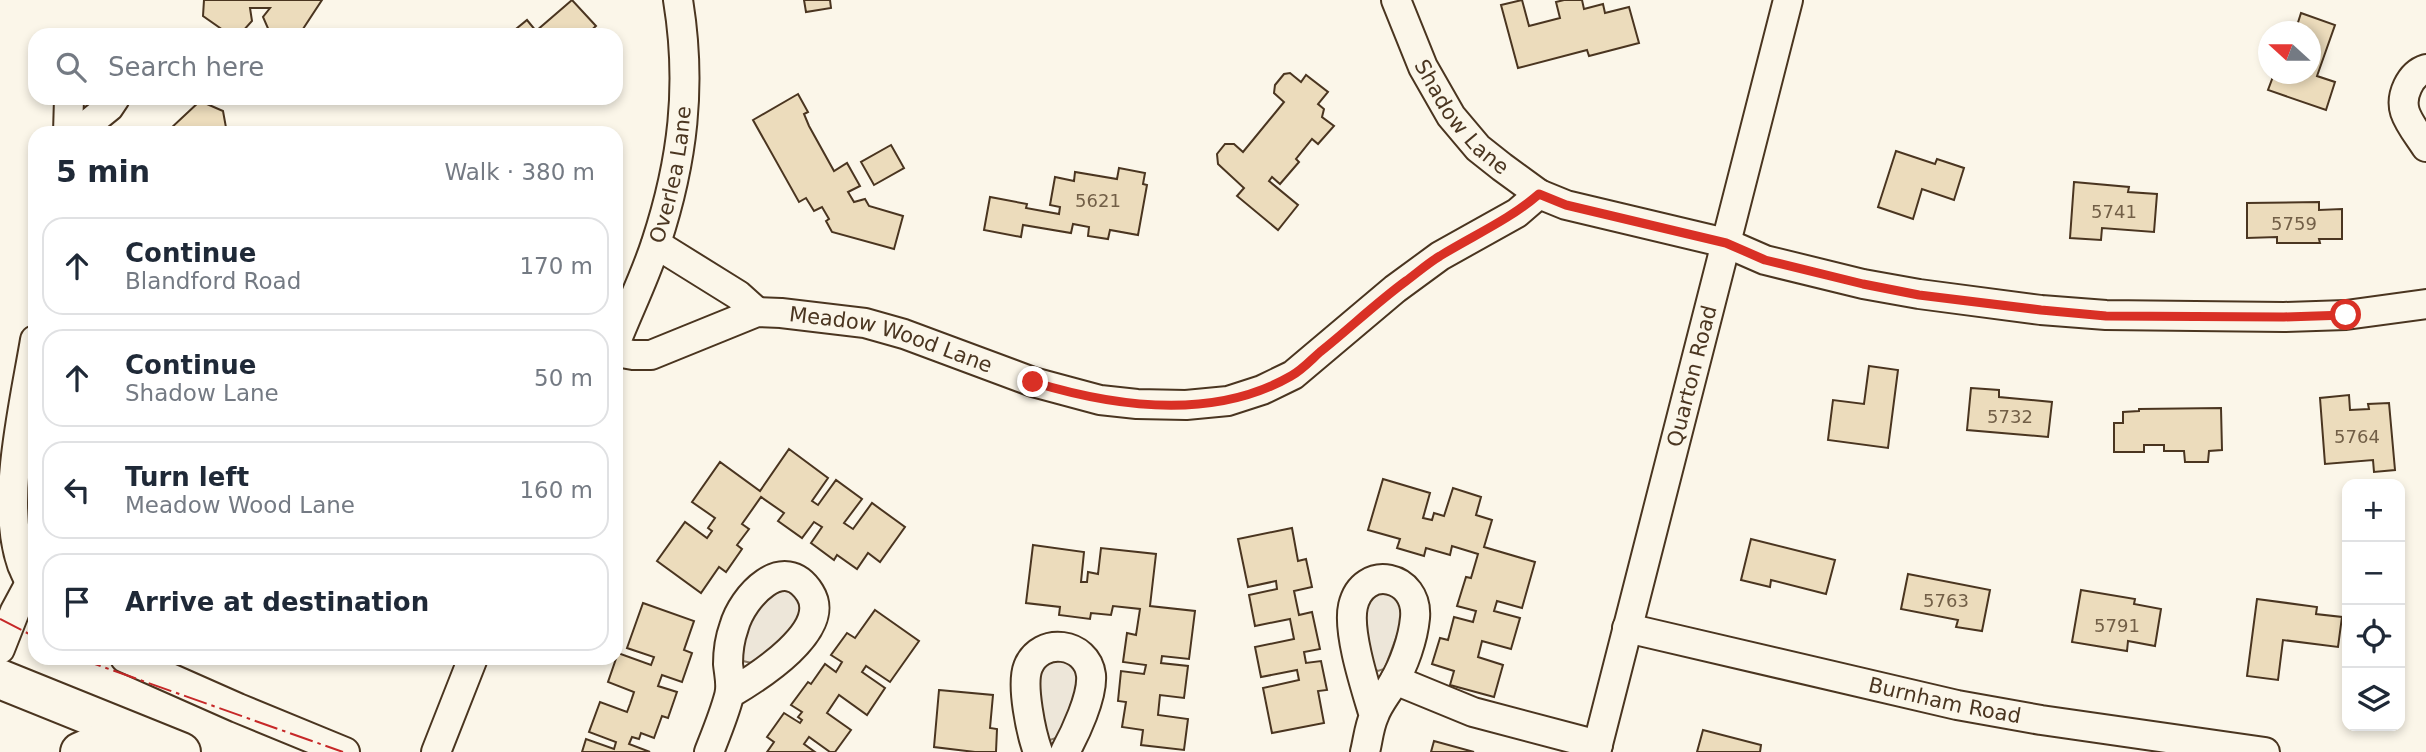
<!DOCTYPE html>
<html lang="en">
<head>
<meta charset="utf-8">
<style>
	:root { --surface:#fff; --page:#f6f6f7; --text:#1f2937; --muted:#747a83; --line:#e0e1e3 }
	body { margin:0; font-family:"DejaVu Sans",sans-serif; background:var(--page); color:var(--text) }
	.controls { position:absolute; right:21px; bottom:21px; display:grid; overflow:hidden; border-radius:14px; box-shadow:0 4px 10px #0003 }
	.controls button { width:63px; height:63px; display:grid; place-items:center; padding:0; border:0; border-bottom:2px solid var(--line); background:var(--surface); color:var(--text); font:35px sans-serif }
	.compass { position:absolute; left:2258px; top:21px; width:63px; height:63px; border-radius:50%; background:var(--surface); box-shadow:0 4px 10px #0003; rotate:291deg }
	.stop { position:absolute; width:21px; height:21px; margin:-16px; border:5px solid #d93025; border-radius:50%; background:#fff }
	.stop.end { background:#d93025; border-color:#fff; box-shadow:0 2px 7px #0008 }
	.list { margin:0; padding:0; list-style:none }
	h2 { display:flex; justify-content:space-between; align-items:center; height:91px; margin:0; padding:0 28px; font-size:30px }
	h2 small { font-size:23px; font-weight:400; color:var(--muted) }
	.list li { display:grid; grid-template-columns:46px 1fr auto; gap:21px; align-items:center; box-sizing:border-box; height:98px; margin:0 14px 14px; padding:0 14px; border:2px solid var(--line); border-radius:21px }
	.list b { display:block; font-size:26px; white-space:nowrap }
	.list p { margin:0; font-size:23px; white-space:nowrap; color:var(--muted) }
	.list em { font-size:23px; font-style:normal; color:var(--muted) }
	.icon { flex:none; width:38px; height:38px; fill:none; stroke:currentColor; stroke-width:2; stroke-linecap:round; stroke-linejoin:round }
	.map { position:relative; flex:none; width:2426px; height:752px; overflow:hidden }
	.search { position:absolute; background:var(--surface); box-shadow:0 4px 10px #0003; left:28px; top:28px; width:595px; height:77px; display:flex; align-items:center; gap:18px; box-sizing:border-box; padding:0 24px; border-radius:21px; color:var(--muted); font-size:26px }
	.panel { position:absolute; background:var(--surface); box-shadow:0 4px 10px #0003; left:28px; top:126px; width:595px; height:539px; border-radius:21px }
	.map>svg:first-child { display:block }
	.green { fill:#ede6d9; stroke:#887966; stroke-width:2 }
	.building { fill:#ecdcbc; stroke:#4a3520; stroke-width:2 }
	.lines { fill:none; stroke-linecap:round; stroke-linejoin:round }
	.minor-casing { stroke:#4a3520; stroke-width:32 }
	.highway-casing { stroke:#4a3520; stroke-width:42 }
	.minor { stroke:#fbf6e9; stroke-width:28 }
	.highway { stroke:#fbf6e9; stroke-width:38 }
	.power { stroke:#c62828; stroke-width:2; stroke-dasharray:24 5 3.5 5; stroke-linecap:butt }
	.route { stroke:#d93025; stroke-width:9 }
	.labels { text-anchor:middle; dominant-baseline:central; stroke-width:5; stroke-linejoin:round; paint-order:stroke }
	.number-label { font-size:18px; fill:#725f47 }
	.street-label { font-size:21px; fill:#4a3520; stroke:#fbf6e9 }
</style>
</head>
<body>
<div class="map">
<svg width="2426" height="752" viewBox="0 0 2426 752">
	<rect width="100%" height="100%" fill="#fbf6e9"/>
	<!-- green -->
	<g class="green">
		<polygon points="786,589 800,599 800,621 756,664 743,661 741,658 745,624 763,598"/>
		<polygon points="1380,591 1396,595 1404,616 1386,665 1384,669 1378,671 1372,668 1362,614 1374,593"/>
		<polygon points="1063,658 1077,669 1078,684 1059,737 1050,740 1046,738 1036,680 1041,666"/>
	</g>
	<!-- building -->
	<g class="building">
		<polygon points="204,0 322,0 299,35 270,33 263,17 270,8 250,8 252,21 243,31 223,30 203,16"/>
		<polygon points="572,0 596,26 586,35 521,35 516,29 527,20 536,31"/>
		<polygon points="804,0 830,0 831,8 806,12"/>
		<polygon points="1522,0 1529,26 1560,18 1556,2 1564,0 1582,0 1584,9 1603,4 1605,13 1629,7 1639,43 1589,56 1587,50 1518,68 1501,5"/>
		<polygon points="2301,13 2335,25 2317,76 2335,82 2326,110 2268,90 2274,74 2310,74 2310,32 2295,32"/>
		<polygon points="1290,73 1301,82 1306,75 1328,92 1318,104 1324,109 1322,117 1334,126 1318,144 1312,139 1296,159 1299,162 1280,184 1272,177 1269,181 1298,205 1278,230 1237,196 1244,188 1218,164 1217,154 1225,144 1234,144 1243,152 1284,102 1274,93 1275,85 1284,74"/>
		<polygon points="798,94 808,112 804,114 809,126 834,171 847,163 860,186 848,192 854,202 865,199 869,206 903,216 894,249 832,232 826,221 829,219 822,207 814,211 806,198 799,202 753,120"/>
		<polygon points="200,101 223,111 227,133 171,133 170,129"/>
		<polygon points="891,145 904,168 874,185 861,162"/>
		<polygon points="1896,151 1935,164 1937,159 1964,168 1954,200 1922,189 1913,219 1878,207"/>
		<polygon points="1119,168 1145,173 1143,184 1147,185 1138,235 1110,230 1108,239 1088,236 1089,227 1073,224 1071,233 1023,225 1021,237 984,230 990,197 1027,204 1026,208 1059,214 1060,207 1050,205 1055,177 1074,181 1075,172 1117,179"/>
		<polygon points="2074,182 2129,187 2128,192 2157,194 2154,232 2102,228 2101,240 2070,238"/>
		<polygon points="2319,202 2319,210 2342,209 2342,239 2319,239 2320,243 2277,243 2277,237 2247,238 2247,203"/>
		<polygon points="1869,366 1898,370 1888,448 1828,440 1833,400 1864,404"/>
		<polygon points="1971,388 1999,390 1999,397 2052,402 2048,437 1967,430"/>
		<polygon points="2349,395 2350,410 2369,409 2368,404 2389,403 2395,470 2374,472 2373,460 2325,464 2320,398"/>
		<polygon points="2221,408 2222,450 2209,451 2208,462 2185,462 2184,451 2164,451 2164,445 2144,445 2144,452 2114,452 2114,423 2123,423 2123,412 2139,411 2139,409"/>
		<polygon points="789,449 828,478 812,501 818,505 836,480 862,499 844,523 853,529 872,503 905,527 880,562 868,553 857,569 837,555 834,560 811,543 822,527 814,522 802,538 778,521 784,513 761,497 742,524 749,529 737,545 742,549 726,572 719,567 701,593 657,561 685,522 707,538 712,531 708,528 715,518 692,502 720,462 760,491"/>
		<polygon points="1383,479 1430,493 1423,518 1432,520 1434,513 1444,516 1453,488 1481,497 1476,515 1492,520 1484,547 1535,562 1522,608 1497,601 1494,611 1520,618 1511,649 1482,641 1478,657 1503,665 1494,697 1450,685 1454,671 1432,664 1440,638 1448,640 1454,617 1473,622 1476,611 1457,606 1466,577 1471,578 1478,554 1452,546 1450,555 1426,548 1424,556 1397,548 1400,539 1368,530"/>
		<polygon points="1292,528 1298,561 1306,559 1312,587 1294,591 1299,615 1312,612 1320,649 1304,652 1306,663 1321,661 1327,690 1318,691 1324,723 1272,733 1263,688 1299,680 1297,670 1261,677 1255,647 1294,639 1290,619 1255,626 1249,595 1277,589 1276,581 1248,587 1238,539"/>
		<polygon points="1751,539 1835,560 1826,594 1771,580 1770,587 1741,580"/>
		<polygon points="1033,545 1084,552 1081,582 1087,582 1088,572 1098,574 1101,548 1156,554 1150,606 1195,611 1189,659 1162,656 1161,663 1188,666 1184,698 1160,695 1158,715 1188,719 1184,750 1141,745 1143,730 1122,727 1126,702 1118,701 1121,671 1144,674 1146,665 1123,662 1127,633 1136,635 1140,609 1113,606 1111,615 1091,613 1090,619 1059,615 1060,607 1026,603"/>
		<polygon points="1908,574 1990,590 1982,631 1956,627 1958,620 1901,609"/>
		<polygon points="2081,590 2135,599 2134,604 2161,609 2155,646 2128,641 2127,651 2072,642"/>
		<polygon points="2257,599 2317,607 2316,614 2342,617 2338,647 2283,640 2278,680 2247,676"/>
		<polygon points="643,603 694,621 684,650 692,653 682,682 662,675 658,686 677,692 668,718 662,716 654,738 641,733 639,739 632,737 629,744 650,752 582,752 586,739 614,749 616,742 589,732 600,702 627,712 630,704 634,692 608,682 618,653 651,665 654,657 627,648"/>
		<polygon points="875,610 919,641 890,682 866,666 862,672 885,688 867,715 839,695 827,713 851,730 835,752 830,752 809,737 804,744 815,752 767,752 774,742 767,737 784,713 800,723 802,720 798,717 802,712 791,705 808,682 811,684 825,664 836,672 842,662 831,655 847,633 855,638"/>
		<polygon points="939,690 993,695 990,728 997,729 996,752 975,752 934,747"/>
		<polygon points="1703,730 1761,745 1760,752 1697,752"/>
		<polygon points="1434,741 1474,752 1431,752"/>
	</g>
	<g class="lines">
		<defs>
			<g id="minor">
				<path id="s1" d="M1396,0L1423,67L1451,116L1478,148L1502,167L1539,194L1566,205L1726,243L1765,260L1863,284L1919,294L2041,310L2106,315L2284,317L2346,315L2426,304"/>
				<path d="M2426,69C2410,74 2400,96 2405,112C2409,124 2419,136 2426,147"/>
				<polyline points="68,133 69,98"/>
				<polyline points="77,133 109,107 115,98"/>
				<polyline points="656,244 738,295 757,312"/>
				<path d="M35,340C24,406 0,503 22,565C26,573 28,582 35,588"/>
				<path id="s2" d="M616,342C629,309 645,277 656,243C683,161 692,85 678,0"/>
				<path id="s3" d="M616,352L633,355H651L757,312L781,313L865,323L904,334L1033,382L1100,400L1137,404L1186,405L1228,401L1262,390L1293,375L1395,289L1440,256L1517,213L1539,194"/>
				<path id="s4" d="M1627,628L1957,705L2041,720L2265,752"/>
				<polyline points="0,649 15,611 30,583"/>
				<polyline points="125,658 238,708 345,752"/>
				<polyline points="1395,680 1473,712 1598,745"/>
				<polyline points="436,752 473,658"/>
				<path d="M709,752C716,734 724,715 729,696C732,686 729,674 728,664C728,653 730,638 734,627C742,597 784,551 810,593C833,630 758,677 731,693"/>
				<path d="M1038,752C1031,733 1021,685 1028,667C1040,636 1087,642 1091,675C1093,696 1075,734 1065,752"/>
				<path d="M1365,752C1368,740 1369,727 1374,716C1378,704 1387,694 1393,683C1404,665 1413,639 1415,618C1419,575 1363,563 1353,606C1347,632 1366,689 1374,716"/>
				<path id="s5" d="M1596,752L1788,0"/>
			</g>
			<g id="highway">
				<polyline points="0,679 181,752"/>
				<polyline points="80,752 107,740 142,740"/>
			</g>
		</defs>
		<!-- minor casing -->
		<use href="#minor" class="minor-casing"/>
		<!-- highway casing -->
		<use href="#highway" class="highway-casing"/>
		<!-- minor -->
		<use href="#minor" class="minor"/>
		<!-- highway -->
		<use href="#highway" class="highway"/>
		<!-- power -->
		<g class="power">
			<polyline points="0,619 35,637"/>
			<polyline points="78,658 343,752"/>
		</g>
	</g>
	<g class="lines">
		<!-- route -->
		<path class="route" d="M1033,382C1115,407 1213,421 1291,376C1302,370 1311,360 1320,352C1349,329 1376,303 1406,281C1417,273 1428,263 1440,256C1474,235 1509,220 1539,194L1566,205L1726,243L1765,260L1863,284L1919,295L2041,310L2106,316L2284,317L2346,315"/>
	</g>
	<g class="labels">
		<!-- number labels -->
		<g class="number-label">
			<text x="1098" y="200">5621</text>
			<text x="2114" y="211">5741</text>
			<text x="2294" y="223">5759</text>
			<text x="2010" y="416">5732</text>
			<text x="2357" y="436">5764</text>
			<text x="1946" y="600">5763</text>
			<text x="2117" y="625">5791</text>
		</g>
		<!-- street labels -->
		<g class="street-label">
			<text stroke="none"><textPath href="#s1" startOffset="136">Shadow Lane</textPath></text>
			<text stroke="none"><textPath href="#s2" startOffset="177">Overlea Lane</textPath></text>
			<text stroke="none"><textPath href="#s3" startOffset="287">Meadow Wood Lane</textPath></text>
			<text stroke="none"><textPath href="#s5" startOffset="388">Quarton Road</textPath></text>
			<text stroke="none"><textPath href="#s4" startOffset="326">Burnham Road</textPath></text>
		</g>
	</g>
</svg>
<div class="controls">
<button>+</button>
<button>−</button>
<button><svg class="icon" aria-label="locate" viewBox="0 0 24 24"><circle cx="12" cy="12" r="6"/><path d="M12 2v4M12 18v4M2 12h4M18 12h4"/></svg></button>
<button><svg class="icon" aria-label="layers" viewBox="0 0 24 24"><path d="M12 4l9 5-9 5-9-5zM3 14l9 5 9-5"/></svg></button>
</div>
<svg class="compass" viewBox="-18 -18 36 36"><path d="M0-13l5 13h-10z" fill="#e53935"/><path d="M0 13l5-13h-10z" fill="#747a83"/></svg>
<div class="stop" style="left:2346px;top:315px"></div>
<div class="stop end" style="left:1033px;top:382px"></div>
<div class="search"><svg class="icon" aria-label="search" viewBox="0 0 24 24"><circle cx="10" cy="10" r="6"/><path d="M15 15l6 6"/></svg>Search here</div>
<section class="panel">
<h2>5 min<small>Walk · 380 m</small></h2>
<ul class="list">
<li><svg class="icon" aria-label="ahead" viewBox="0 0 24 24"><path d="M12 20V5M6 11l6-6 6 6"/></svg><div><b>Continue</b><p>Blandford Road</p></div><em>170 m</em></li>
<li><svg class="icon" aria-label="ahead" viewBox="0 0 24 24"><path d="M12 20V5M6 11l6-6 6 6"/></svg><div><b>Continue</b><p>Shadow Lane</p></div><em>50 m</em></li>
<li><svg class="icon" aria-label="left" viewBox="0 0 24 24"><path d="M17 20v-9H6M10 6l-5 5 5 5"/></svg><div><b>Turn left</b><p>Meadow Wood Lane</p></div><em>160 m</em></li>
<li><svg class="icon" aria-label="arrive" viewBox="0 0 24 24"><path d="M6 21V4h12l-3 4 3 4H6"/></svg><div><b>Arrive at destination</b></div></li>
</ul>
</section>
</div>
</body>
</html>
